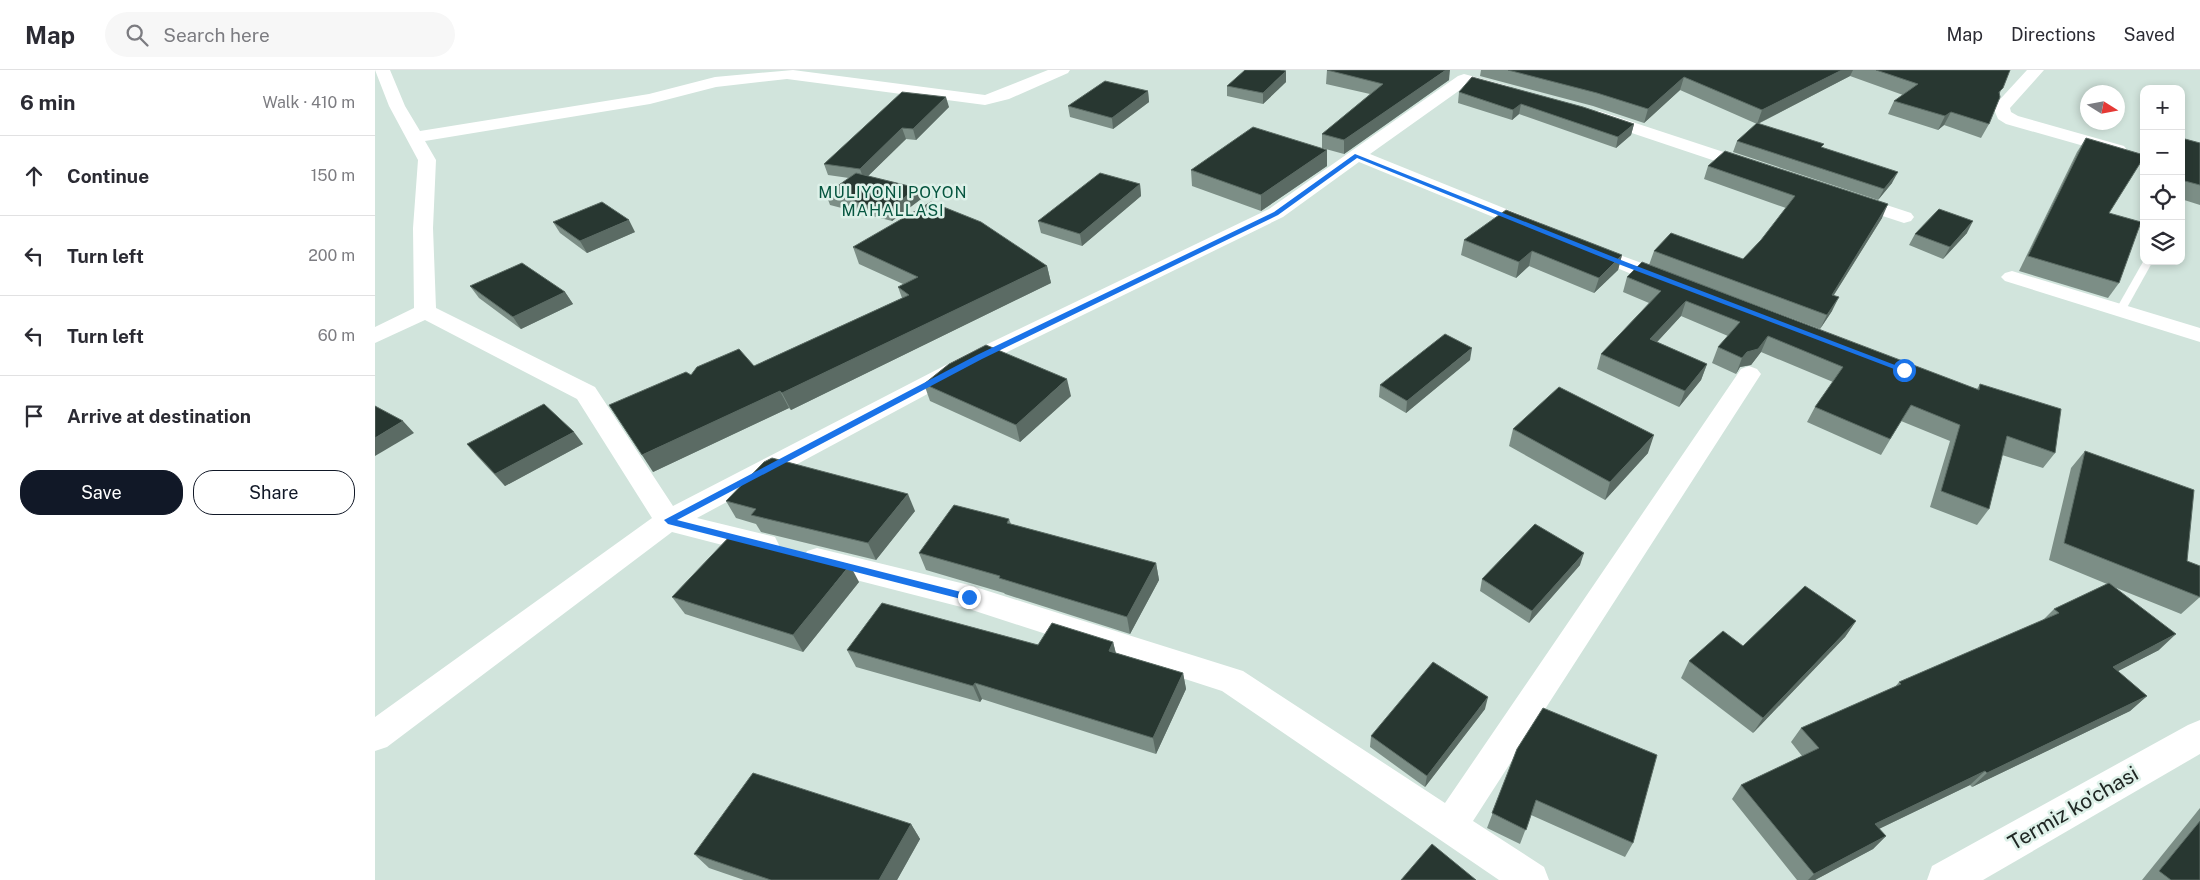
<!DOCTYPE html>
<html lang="en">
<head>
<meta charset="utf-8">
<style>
	:root { --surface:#fff; --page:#f7f7f7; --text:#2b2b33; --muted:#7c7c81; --line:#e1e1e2; --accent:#111827 }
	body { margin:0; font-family:"Public Sans",sans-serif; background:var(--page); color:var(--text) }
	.controls { position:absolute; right:15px; top:15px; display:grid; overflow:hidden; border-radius:10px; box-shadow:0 2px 8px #0003 }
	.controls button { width:45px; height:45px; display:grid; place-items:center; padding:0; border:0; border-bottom:1px solid var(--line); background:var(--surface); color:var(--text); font:25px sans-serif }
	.compass { position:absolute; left:1705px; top:15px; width:45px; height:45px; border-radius:50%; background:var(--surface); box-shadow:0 2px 8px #0003; rotate:101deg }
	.stop { position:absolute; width:15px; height:15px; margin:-11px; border:4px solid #1a73e8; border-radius:50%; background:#fff }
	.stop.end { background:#1a73e8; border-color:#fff; box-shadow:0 1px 5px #0008 }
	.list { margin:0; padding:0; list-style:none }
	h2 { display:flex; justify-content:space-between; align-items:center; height:65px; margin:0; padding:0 20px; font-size:21px }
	h2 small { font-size:16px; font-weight:400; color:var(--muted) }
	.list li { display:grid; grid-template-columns:32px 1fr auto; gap:15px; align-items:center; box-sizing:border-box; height:80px; padding:0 20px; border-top:1px solid var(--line) }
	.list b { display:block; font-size:19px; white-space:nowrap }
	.list em { font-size:16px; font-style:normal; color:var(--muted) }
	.actions { display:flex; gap:10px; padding:15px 20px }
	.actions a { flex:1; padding:11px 0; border:1px solid var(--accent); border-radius:20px; text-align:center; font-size:18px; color:var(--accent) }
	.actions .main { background:var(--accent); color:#fff }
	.icon { flex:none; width:28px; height:28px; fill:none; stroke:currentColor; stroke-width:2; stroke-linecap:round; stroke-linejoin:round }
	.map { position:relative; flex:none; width:1825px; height:810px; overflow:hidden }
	header { display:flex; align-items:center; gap:30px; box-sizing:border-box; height:70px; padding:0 25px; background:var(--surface); border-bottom:1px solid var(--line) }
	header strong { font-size:24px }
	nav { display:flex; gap:28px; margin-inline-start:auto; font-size:18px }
	.search { width:350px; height:45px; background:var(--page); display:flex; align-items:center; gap:12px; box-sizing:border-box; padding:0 18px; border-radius:28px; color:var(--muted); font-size:19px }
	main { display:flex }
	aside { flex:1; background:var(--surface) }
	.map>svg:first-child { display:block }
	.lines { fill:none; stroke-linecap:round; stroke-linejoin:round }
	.service { fill:#fff; fill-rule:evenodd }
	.minor { fill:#fff; fill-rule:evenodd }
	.secondary { fill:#fff; fill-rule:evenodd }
	.wall { fill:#7c8e86 }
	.shaded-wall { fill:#5b6b64 }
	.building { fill:#283731; stroke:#5b6b64 }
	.route { fill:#1a73e8 }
	.labels { text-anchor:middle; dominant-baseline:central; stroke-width:5; stroke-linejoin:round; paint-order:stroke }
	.far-neighbourhood-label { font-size:16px; letter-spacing:1px; fill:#05553f; stroke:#def1e9 }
	.near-street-label { font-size:21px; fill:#202724; stroke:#def1e9 }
</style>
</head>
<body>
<header>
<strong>Map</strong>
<div class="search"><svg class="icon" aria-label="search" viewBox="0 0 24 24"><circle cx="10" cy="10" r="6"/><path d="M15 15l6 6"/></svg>Search here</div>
<nav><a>Map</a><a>Directions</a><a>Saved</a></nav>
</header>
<main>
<aside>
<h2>6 min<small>Walk · 410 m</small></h2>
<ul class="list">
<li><svg class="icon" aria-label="ahead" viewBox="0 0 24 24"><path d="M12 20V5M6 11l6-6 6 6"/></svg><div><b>Continue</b></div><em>150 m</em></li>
<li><svg class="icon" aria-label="left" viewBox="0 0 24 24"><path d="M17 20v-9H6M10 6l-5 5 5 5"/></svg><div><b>Turn left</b></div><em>200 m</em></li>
<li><svg class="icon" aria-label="left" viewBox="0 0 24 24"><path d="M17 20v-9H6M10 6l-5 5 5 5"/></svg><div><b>Turn left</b></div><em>60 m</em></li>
<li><svg class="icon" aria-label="arrive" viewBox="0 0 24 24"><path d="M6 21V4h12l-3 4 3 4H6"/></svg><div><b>Arrive at destination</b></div></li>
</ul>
<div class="actions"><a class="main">Save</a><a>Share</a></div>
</aside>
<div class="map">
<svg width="1825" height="810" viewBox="0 0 1825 810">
	<rect width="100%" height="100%" fill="#d1e4dc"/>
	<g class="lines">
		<!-- service -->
		<polygon class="service" points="1769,190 1778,191 1749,243 1741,243 1740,241"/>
		<!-- minor -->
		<g class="minor">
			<polygon points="0,0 15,0 30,36 45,61 274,24 340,7 418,0 610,25 673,0 695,0 693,3 634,29 610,35 412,9 341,17 275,34 50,71 61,90 58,158 61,238 220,317 298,436 596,282 894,139 1083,6 1089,4 1134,16 1136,19 1134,22 1128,24 1092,15 995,84 1166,153 1169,157 1166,161 1159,163 1152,161 984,92 908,147 612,292 322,448 400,467 404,475 400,483 390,486 297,462 12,677 0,681 0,647 277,448 202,329 50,250 0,273 0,257 39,238 38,158 43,90 14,36"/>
			<polygon points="1652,0 1669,0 1635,38 1636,42 1643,46 1749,76 1752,80 1749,84 1743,85 1737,84 1631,54 1623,49 1618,37"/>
			<polygon points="1224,41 1385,94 1388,98 1385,102 1379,104 1373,102 1218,50 1215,46 1218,42"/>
			<polygon points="1475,123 1536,143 1539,147 1536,151 1529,153 1468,133 1465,129 1468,125"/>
			<polygon points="1212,173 1302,206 1305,211 1302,216 1294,217 1286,216 1205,183 1202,179 1205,175"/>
			<polygon points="1637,201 1825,258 1825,272 1630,211 1626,207 1630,203"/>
			<polygon points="1374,296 1382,299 1386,304 1098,751 1169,797 1174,810 1124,810 847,621 594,539 442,500 432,497 428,489 432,481 442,478 594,515 868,601 1070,733 1366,299"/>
		</g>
		<!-- secondary -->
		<polygon class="secondary" points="1825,650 1825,684 1608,810 1552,810 1557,796 1813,655"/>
	</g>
	<!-- wall -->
	<g class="wall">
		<polygon points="952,0 1074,10 969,84 947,78 947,64 995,24 951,14"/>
		<polygon points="1106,0 1635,0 1624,25 1614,54 1606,68 1569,55 1563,60 1513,44 1519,31 1528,25 1475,6 1383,54 1447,78 1517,113 1503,130 1358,82 1362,71 1382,54 1305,20 1269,53 1218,36 1105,6"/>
		<polygon points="911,12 888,34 852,26 852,16"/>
		<polygon points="773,21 774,32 738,59 695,47 693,36"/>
		<polygon points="527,22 574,37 541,70 531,69 493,106 542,118 546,129 517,151 455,135 451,124 474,108 453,105 449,94"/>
		<polygon points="1084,22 1259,54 1256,65 1241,78 1144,44 1137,50 1083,33"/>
		<polygon points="1711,68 1744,213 1733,228 1644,201 1702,82"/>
		<polygon points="1825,73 1825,135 1806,129 1806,74"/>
		<polygon points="952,80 952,96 886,141 817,116 816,100"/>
		<polygon points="1333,96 1507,148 1459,225 1457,241 1445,259 1274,195 1279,181 1368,189 1386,170 1411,138 1329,109"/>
		<polygon points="765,114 766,126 707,176 666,163 663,151"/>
		<polygon points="178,152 260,162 212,183 185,163"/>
		<polygon points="1592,163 1568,189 1534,175 1540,164"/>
		<polygon points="1089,170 1247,185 1243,200 1219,223 1154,196 1141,208 1086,185"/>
		<polygon points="478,177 672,196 676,213 416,340 414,338 278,402 316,305 379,296 527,228 523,217 528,214 484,194"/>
		<polygon points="1252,207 1602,319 1605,314 1680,383 1668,398 1627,385 1614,439 1602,455 1555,437 1575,371 1526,351 1506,385 1432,352 1440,337 1458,312 1386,282 1376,295 1365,297 1361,304 1337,293 1343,277 1353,266 1306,246 1282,272 1332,294 1326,310 1304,337 1222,299 1226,284 1274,233 1248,222"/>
		<polygon points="95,216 190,222 198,234 146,259 104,228"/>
		<polygon points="1095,290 1031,343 1004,327 1005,315"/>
		<polygon points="549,314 696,326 645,372 555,331"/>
		<polygon points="1138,359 1273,383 1230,430 1134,376"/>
		<polygon points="92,374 208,374 130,416 102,386"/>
		<polygon points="1710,381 1812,491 1825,527 1806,544 1739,517 1784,580 1743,601 1772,626 1755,641 1597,717 1595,715 1504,759 1511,766 1498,779 1440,810 1422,810 1357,729 1366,715 1427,686 1416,672 1426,658 1520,617 1524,612 1668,550 1679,539 1732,514 1674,490 1696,398"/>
		<polygon points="351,431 540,441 501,490 386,462 381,454 361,448"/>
		<polygon points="634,449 636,454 781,493 784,510 755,564 630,524 629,523 551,500 544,483"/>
		<polygon points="1205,495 1154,553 1105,521 1107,509"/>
		<polygon points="484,512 428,582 310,544 297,527"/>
		<polygon points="1481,551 1470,567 1378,663 1306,608 1314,591 1368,576"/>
		<polygon points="738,572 741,583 808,603 811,619 781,684 607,629 605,632 481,597 472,580"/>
		<polygon points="1110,639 1050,717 995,677 996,666"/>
		<polygon points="1142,679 1258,773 1250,787 1156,745 1145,774 1112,758"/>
		<polygon points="1825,738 1825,810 1767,810"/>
		<polygon points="536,754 545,769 522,810 369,810 334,798 319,784"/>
	</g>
	<!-- shaded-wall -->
	<g class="shaded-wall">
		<polygon points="1071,0 1075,0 1074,10 969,84 969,70"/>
		<polygon points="1467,0 1478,0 1475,6 1382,54 1387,40"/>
		<polygon points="911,1 911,12 888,34 888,23"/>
		<polygon points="1309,7 1305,20 1269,53 1273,39"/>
		<polygon points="773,21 774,32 738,59 737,48"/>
		<polygon points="571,27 574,37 541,70 538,59"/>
		<polygon points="1146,34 1144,44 1137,50 1138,40"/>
		<polygon points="1576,42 1569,55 1563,60 1570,46"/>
		<polygon points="1259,54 1256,65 1241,78 1243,67"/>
		<polygon points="527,58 531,69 489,110 485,99"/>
		<polygon points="952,80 952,96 886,141 886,125"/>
		<polygon points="1523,102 1517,113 1503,130 1509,119"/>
		<polygon points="765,114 766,126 707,176 705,164"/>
		<polygon points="542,118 546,129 517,151 513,140"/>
		<polygon points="1513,134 1507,148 1450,239 1457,225"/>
		<polygon points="254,150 260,162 212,183 205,171"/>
		<polygon points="1598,151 1592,163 1568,189 1575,177"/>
		<polygon points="1157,181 1154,196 1141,208 1144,192"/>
		<polygon points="1247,185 1243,200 1219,223 1224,208"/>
		<polygon points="672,196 676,213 416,340 407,323"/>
		<polygon points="190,222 198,234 146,259 138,247"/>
		<polygon points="1464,227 1457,241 1445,259 1452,245"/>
		<polygon points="1311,231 1306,246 1270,285 1275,269"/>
		<polygon points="1393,266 1386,282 1376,295 1365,297 1361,304 1367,288 1372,282"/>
		<polygon points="1097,278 1095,290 1031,343 1032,331"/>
		<polygon points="1332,294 1326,310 1304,337 1310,321"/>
		<polygon points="692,309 696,326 645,372 641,355"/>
		<polygon points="405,321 414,338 278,402 267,385"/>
		<polygon points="28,351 39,363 0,386 0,368"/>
		<polygon points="199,362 208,374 130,416 120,404"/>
		<polygon points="1279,365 1273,383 1230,430 1235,412"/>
		<polygon points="533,424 540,441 501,490 493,473"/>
		<polygon points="1209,483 1205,495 1154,553 1157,541"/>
		<polygon points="781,493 784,510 755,564 752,547"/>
		<polygon points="475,495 484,512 428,582 418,565"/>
		<polygon points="1481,551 1470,567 1378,663 1388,648"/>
		<polygon points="1801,564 1784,580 1722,612 1738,597"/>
		<polygon points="738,572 742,589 734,581"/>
		<polygon points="808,603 811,619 781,684 778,668"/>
		<polygon points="600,613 607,629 605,632 598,616"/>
		<polygon points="1772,626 1755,641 1597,717 1612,703"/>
		<polygon points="1113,627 1110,639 1050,717 1052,706"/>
		<polygon points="1610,701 1595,715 1487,767 1500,754"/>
		<polygon points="536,754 545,769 522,810 504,810"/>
		<polygon points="1511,766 1498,779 1440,810 1433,810 1439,804"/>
	</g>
	<!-- building -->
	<g class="building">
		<polygon points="870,0 905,0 911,1 888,23 852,16"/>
		<polygon points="952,0 1071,0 969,70 947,64 1008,14"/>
		<polygon points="1133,0 1467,0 1387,40 1309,7 1273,39 1222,23"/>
		<polygon points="1501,0 1635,0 1628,18 1624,22 1625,27 1614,54 1576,42 1570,46 1519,31 1543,14"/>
		<polygon points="1097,7 1208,37 1259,54 1243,67 1146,34 1138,40 1084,22"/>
		<polygon points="730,11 773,21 737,48 693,36"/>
		<polygon points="527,22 571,27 538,59 527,58 485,99 449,94"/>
		<polygon points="1382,53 1449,74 1446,77 1523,102 1509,119 1362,71"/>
		<polygon points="878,57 952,80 886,125 816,100"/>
		<polygon points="1711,68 1769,85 1769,87 1734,143 1766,152 1744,213 1653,186"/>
		<polygon points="1810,69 1825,73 1825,115 1806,110 1806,74"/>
		<polygon points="1350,81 1513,134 1457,225 1464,227 1452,245 1279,181 1296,163 1368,189 1386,170 1420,126 1333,96"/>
		<polygon points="481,103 542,118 513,140 451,124"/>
		<polygon points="725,103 765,114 705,164 663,151"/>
		<polygon points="227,132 254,150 205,171 178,152"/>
		<polygon points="556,132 606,152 672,196 407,323 405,321 267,385 234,335 311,302 316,305 322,297 364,279 379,296 534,225 523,217 543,207 478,177"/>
		<polygon points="1564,139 1598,151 1575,177 1540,164"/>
		<polygon points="1131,140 1247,185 1224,208 1157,181 1144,192 1089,170"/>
		<polygon points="1267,192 1604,320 1605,314 1686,339 1680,383 1632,366 1614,439 1566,421 1585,355 1536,335 1515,369 1440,337 1468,297 1393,266 1383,279 1372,282 1367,288 1343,277 1365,252 1311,231 1275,269 1332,294 1310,321 1226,284 1286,221 1252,207"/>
		<polygon points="147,193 190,222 138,247 95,216"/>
		<polygon points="1070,264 1097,278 1032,331 1005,315"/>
		<polygon points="611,275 692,309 641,355 549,314 574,294"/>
		<polygon points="1184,317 1279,365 1235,412 1138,359"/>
		<polygon points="169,334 199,362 120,404 92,374"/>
		<polygon points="0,336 28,351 0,368"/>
		<polygon points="1710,381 1819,420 1812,491 1825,496 1825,527 1689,473"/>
		<polygon points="397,388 533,424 493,473 376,445 381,439 351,431 389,392"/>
		<polygon points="579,435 634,449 632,453 781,493 752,547 624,508 625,506 544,483"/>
		<polygon points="1160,454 1209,483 1157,541 1107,509"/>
		<polygon points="356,465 475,495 418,565 297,527"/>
		<polygon points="1734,513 1801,564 1738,597 1772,626 1612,703 1610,701 1500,754 1511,766 1439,804 1366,715 1444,678 1426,658 1526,614 1524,612 1684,543 1679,539"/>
		<polygon points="1430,516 1481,551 1388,648 1314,591 1348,561 1368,576"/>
		<polygon points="507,533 663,575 677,553 738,572 734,581 808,603 778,668 600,613 598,616 472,580"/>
		<polygon points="1058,592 1113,627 1052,706 996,666"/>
		<polygon points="1168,638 1282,685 1258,773 1161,730 1151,760 1117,743 1142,679"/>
		<polygon points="378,703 536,754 504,810 396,810 319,784"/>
		<polygon points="1825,751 1825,810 1796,810 1784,801"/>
		<polygon points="1057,774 1101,810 1026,810"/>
	</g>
	<!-- route -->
	<polygon class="route" points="980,84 1251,192 1533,300 1527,302 1246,195 982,88 903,145 607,289 302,450 594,524 597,525 597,530 594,531 293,454 289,450 602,285 899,142"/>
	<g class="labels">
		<!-- far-neighbourhood labels -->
		<g class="far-neighbourhood-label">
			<text x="518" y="122">MULIYONI POYON<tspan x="518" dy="18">MAHALLASI</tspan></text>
		</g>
		<!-- near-street labels -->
		<g class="near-street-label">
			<text transform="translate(1698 738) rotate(-30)">Termiz ko'chasi</text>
		</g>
	</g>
</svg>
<div class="controls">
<button>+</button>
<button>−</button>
<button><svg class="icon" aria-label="locate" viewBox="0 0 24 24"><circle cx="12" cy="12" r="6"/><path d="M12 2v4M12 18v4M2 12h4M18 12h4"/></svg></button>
<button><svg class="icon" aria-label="layers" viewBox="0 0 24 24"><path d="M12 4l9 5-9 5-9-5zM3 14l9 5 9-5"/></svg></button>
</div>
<svg class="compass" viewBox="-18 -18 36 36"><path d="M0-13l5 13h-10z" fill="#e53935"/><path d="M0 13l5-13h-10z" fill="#7c7c81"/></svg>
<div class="stop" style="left:1529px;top:300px"></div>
<div class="stop end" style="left:594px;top:527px"></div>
</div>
</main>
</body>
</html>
